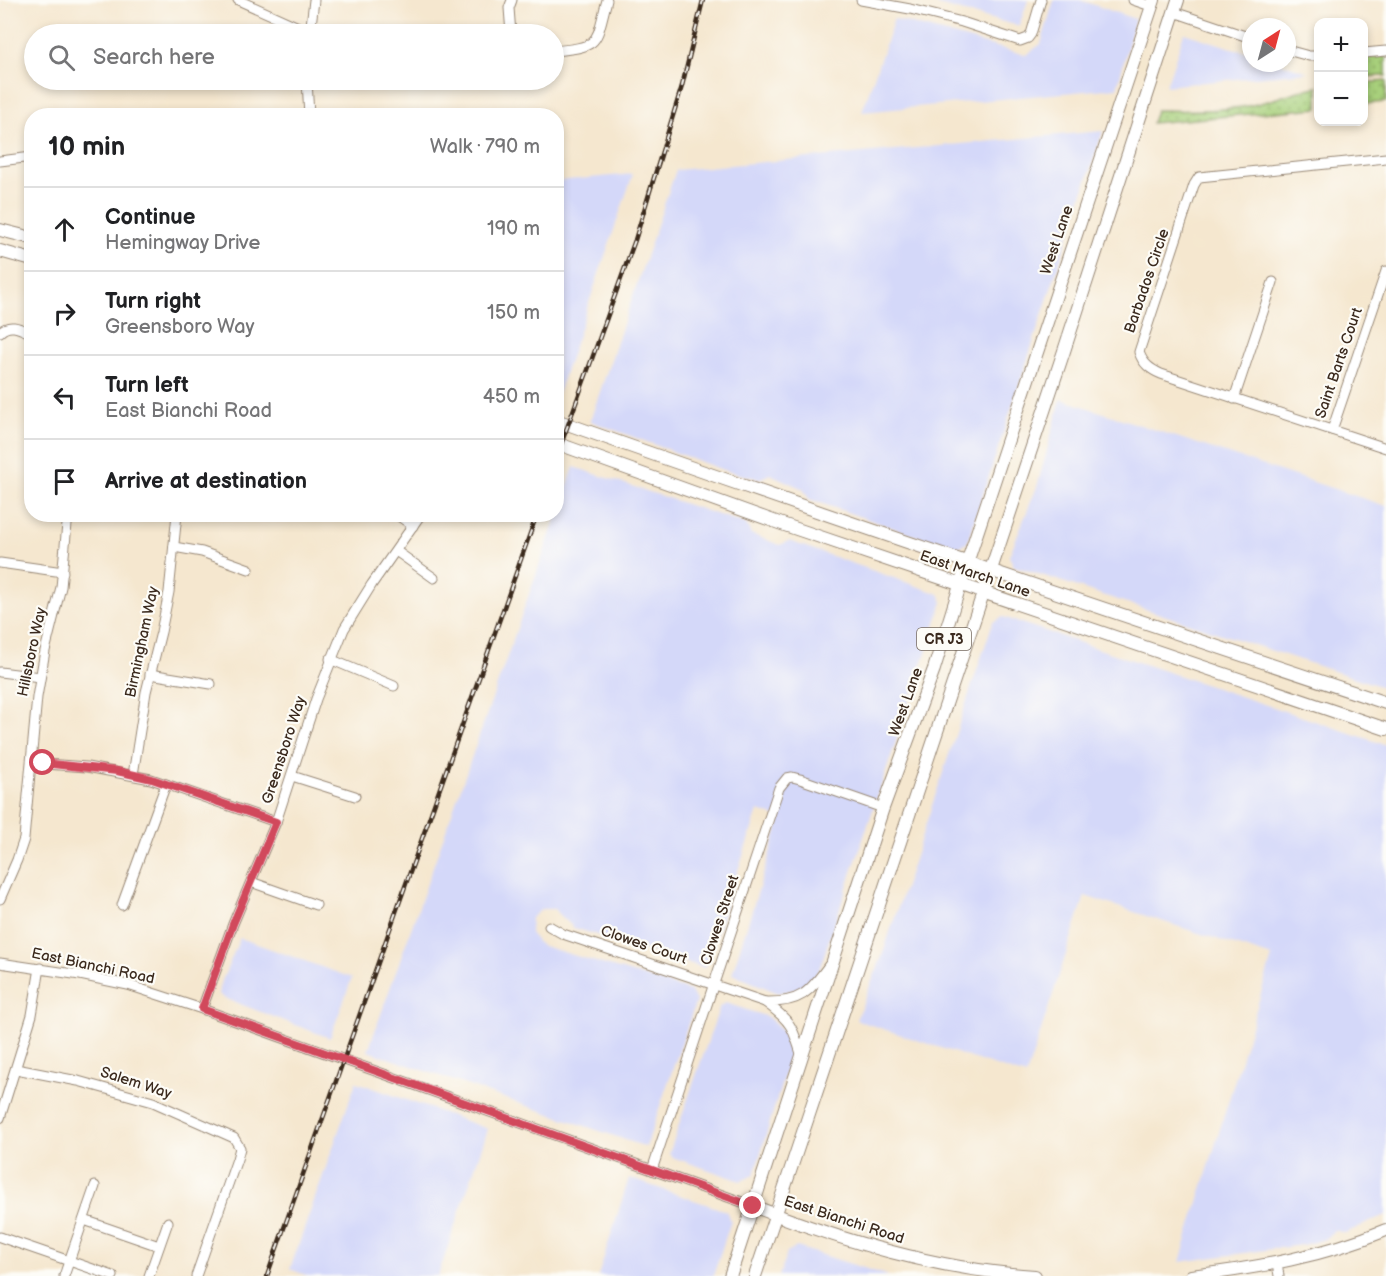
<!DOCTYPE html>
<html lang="en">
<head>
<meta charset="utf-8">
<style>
	:root { --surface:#fff; --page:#f2f2f2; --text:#202124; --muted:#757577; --line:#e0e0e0 }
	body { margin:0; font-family:"Balsamiq Sans",sans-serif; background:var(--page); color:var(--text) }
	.controls { position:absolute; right:18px; top:18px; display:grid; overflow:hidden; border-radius:12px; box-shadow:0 3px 9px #0003 }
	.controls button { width:54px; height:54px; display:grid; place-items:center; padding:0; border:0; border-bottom:2px solid var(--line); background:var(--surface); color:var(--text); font:30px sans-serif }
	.compass { position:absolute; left:1242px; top:18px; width:54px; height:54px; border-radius:50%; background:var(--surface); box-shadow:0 3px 9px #0003; rotate:36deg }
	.stop { position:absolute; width:18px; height:18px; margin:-14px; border:4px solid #d1495b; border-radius:50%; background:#fff }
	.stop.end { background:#d1495b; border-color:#fff; box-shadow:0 2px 6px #0008 }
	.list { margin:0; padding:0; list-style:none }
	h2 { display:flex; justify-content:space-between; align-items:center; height:78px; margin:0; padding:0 24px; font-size:26px }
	h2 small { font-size:20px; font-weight:400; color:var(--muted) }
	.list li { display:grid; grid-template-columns:39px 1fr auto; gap:18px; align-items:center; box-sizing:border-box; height:84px; padding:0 24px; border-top:2px solid var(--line) }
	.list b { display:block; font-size:22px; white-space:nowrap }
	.list p { margin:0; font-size:20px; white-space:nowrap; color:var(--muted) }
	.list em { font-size:20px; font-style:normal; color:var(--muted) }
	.icon { flex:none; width:33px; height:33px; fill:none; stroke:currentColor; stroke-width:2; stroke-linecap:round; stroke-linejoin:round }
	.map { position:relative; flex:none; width:1386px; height:1276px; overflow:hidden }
	.search { position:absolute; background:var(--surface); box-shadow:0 3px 9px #0003; left:24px; top:24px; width:540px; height:66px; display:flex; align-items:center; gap:15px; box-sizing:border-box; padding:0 21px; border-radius:33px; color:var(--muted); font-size:22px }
	.panel { position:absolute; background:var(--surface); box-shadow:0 3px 9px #0003; left:24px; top:108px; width:540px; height:414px; border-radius:24px }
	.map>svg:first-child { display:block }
	.built { fill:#d4d8f9 }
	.grass { fill:url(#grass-dots); stroke:#727d4c; stroke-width:1.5 }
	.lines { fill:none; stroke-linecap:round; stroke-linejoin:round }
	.minor-casing { stroke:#988876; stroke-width:11 }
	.major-casing { stroke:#988876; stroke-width:14 }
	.minor { stroke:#fff; stroke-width:9 }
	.major { stroke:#fff; stroke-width:12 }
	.rail-casing { stroke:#3b2a1e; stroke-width:4.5 }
	.rail { stroke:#fdfcf7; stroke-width:2; stroke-dasharray:7; stroke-linecap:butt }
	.route { stroke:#d1495b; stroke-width:8 }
	.labels { text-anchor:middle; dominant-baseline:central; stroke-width:4.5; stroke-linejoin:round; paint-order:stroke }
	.shield { fill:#fdfcf7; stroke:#75695f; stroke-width:1.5 }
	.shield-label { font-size:14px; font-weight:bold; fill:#3b2a1e }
	.street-label { font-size:15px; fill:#3b2a1e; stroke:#fdfcf7 }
</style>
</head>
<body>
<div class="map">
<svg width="1386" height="1276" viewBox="0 0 1386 1276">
	<defs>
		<pattern id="grass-dots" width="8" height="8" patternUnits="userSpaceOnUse" patternTransform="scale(1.5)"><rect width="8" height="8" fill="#a8d07b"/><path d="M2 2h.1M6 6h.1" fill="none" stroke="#8aa964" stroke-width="1.8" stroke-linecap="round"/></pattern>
	</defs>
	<rect width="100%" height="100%" fill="#fdfcf7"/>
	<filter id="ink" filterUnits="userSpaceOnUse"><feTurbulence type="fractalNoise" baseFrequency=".0167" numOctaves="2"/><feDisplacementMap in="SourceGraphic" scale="12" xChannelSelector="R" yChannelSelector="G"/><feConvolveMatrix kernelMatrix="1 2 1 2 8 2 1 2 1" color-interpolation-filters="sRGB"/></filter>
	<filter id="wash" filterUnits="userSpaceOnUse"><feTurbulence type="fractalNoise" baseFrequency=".008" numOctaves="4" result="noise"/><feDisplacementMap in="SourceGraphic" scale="24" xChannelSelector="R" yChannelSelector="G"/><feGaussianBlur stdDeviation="1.35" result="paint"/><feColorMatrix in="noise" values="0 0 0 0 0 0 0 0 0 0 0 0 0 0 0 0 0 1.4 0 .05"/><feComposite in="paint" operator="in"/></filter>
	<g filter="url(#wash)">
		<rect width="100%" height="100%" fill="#f5e7cf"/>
		<!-- built -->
		<g class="built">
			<polygon points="919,0 1028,0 1019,26"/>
			<polygon points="1054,0 1080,0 1135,19 1117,88 862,112 894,19 1026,55 1041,44"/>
			<polygon points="1184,33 1251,54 1251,63 1280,63 1308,72 1166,86"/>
			<polygon points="1103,131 967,543 954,549 809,499 803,489 770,474 759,479 723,470 590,421 676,170"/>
			<polygon points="633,174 557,396 557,181"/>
			<polygon points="1061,399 1386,506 1386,688 1014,566 1009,556 1037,487"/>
			<polygon points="574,467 746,524 751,534 780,545 789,541 939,594 943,602 819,970 804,988 778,993 732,974 781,818 758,811 705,968 574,928 554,909 542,909 531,918 530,933 540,945 691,991 696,1001 646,1147 368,1051"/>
			<polygon points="1003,617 1386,745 1386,1215 1345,1233 1334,1230 1326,1239 1302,1245 1180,1262 1272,957 1085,896 1026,1076 856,1020 881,959 993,622"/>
			<polygon points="240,938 352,978 330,1038 224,998 219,994 219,988"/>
			<polygon points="726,1003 768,1017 785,1034 790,1056 754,1175 741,1181 672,1157 669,1154 720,1006"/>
			<polygon points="356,1082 488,1129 438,1276 308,1276 290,1269"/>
			<polygon points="629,1178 726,1211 731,1221 713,1276 598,1276"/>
			<polygon points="797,1247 889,1276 779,1276 787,1252"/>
		</g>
		<!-- grass -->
		<g class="grass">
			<polygon points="1386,56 1386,76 1364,77 1364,58"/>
			<polygon points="1386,81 1386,102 1364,104 1364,83"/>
			<path d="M1318,87V108L1152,123L1156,110C1186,111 1236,111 1264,102C1283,97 1299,89 1318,87Z"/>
		</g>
	</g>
	<g filter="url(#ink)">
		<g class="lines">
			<defs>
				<g id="minor">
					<polyline points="238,0 314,34"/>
					<polyline points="861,0 910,9 962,22 1020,41 1028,38 1031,34 1041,0"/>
					<polyline points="1133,0 1151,6"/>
					<polyline points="1174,12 1251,38"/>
					<polyline points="310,34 314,0"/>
					<polyline points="511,34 509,8 512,0"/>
					<polyline points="1287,50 1309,56 1318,56"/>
					<path d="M554,51C601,46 595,45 607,0"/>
					<polyline points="1364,53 1386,51"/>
					<polyline points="307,80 309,116"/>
					<path d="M1386,158L1199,177L1194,185L1139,352C1143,364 1150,369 1161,374L1386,448"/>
					<polyline points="0,161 32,157"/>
					<path d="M0,332C10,322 21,329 32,334"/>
					<polyline points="1234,399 1273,282"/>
					<polyline points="1332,430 1386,271"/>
					<polyline points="396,514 413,526"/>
					<polyline points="174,547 202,552 249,569"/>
					<polyline points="396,551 434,578"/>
					<polyline points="0,563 63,572"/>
					<polyline points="330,659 394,686"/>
					<polyline points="0,672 40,677"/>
					<polyline points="150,674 211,684"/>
					<polyline points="32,763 87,767 151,779 276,822"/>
					<polyline points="133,775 146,692 161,632 169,592 177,514"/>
					<polyline points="292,776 355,796"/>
					<polyline points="251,882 316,905"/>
					<polyline points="0,899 17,860 24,839 37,697 45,651 61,587 68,514"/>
					<polyline points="122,905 166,784"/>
					<polyline points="549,926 563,934 765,1002"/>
					<polyline points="0,963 80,975 128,985 202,1009 753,1206"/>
					<polyline points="202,1009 233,924 276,822 316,699 344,629 372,584 421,514"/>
					<path d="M802,1057C793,1027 791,1021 765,1002C800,1003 809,993 829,965"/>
					<polyline points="16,1069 78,1081 153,1102 234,1138 240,1148 237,1159 196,1276"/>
					<polyline points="0,1118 32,1015 40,968"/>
					<polyline points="652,1170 779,788 787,778 792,777 800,779 883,808"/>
					<polyline points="84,1220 159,1246"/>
					<polyline points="0,1237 113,1276"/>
					<polyline points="1277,1263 1279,1276"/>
					<polyline points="64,1276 95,1186"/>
					<polyline points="149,1276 168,1222"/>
				</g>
				<g id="major">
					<polyline points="0,230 32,238"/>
					<polyline points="0,251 32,260"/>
					<path d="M556,420C832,518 1109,611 1386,703"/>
					<polyline points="556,443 779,523 1386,729"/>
					<path d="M753,1206C843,1241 937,1270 1035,1276"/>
					<polyline points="730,1276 883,808 934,669 967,563 1154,0"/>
					<polyline points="755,1276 1064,351 1178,0"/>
					<path d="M1191,1276C1257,1268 1324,1256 1386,1230"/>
				</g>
			</defs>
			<!-- minor casing -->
			<use href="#minor" class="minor-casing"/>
			<!-- major casing -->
			<use href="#major" class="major-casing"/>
			<!-- minor -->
			<use href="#minor" class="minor"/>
			<!-- major -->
			<use href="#major" class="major"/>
			<defs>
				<g id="rail">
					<polyline points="556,458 635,240 682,86 703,0"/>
					<polyline points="267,1276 537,514"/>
				</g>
			</defs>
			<!-- rail casing -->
			<use href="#rail" class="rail-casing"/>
			<!-- rail -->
			<use href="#rail" class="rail"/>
		</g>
	</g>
	<g class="lines" filter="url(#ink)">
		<!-- route -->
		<polyline class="route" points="43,763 117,771 152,779 276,822 233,924 202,1009 753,1206"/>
	</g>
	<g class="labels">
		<!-- shield labels -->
		<rect class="shield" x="917" y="628" width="54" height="22" rx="4.5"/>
		<g class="shield-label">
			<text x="944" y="639">CR J3</text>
		</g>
		<!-- street labels -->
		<g class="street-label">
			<text transform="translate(1057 240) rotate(-71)">West Lane</text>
			<text transform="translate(1147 281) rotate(-71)">Barbados Circle</text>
			<text transform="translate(1339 363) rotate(-71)">Saint Barts Court</text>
			<text transform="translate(975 574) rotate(19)">East March Lane</text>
			<text transform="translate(142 642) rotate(-78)">Birmingham Way</text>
			<text transform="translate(32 652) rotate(-78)">Hillsboro Way</text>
			<text transform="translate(906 702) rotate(-70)">West Lane</text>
			<text transform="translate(284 750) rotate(-72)">Greensboro Way</text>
			<text transform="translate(720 920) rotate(-72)">Clowes Street</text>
			<text transform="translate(644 945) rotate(19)">Clowes Court</text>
			<text transform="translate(93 966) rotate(12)">East Bianchi Road</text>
			<text transform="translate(136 1083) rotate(18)">Salem Way</text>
			<text transform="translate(844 1220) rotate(18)">East Bianchi Road</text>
		</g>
	</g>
</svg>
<div class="controls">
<button>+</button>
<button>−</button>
</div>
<svg class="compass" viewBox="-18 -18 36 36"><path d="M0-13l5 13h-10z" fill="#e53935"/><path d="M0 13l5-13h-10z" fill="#757577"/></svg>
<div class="stop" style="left:43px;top:763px"></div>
<div class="stop end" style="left:753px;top:1206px"></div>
<div class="search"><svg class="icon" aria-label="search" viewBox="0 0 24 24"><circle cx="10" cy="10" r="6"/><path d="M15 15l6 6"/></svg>Search here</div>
<section class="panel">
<h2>10 min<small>Walk · 790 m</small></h2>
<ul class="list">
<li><svg class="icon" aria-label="ahead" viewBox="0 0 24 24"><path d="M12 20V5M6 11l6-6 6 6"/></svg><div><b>Continue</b><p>Hemingway Drive</p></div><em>190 m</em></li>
<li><svg class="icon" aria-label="right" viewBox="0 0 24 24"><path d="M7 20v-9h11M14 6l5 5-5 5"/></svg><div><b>Turn right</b><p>Greensboro Way</p></div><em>150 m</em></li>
<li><svg class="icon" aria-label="left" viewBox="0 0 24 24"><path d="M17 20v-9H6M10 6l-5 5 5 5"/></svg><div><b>Turn left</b><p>East Bianchi Road</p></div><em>450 m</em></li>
<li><svg class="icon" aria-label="arrive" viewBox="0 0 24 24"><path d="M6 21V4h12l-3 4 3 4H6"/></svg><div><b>Arrive at destination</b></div></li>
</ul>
</section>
</div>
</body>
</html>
